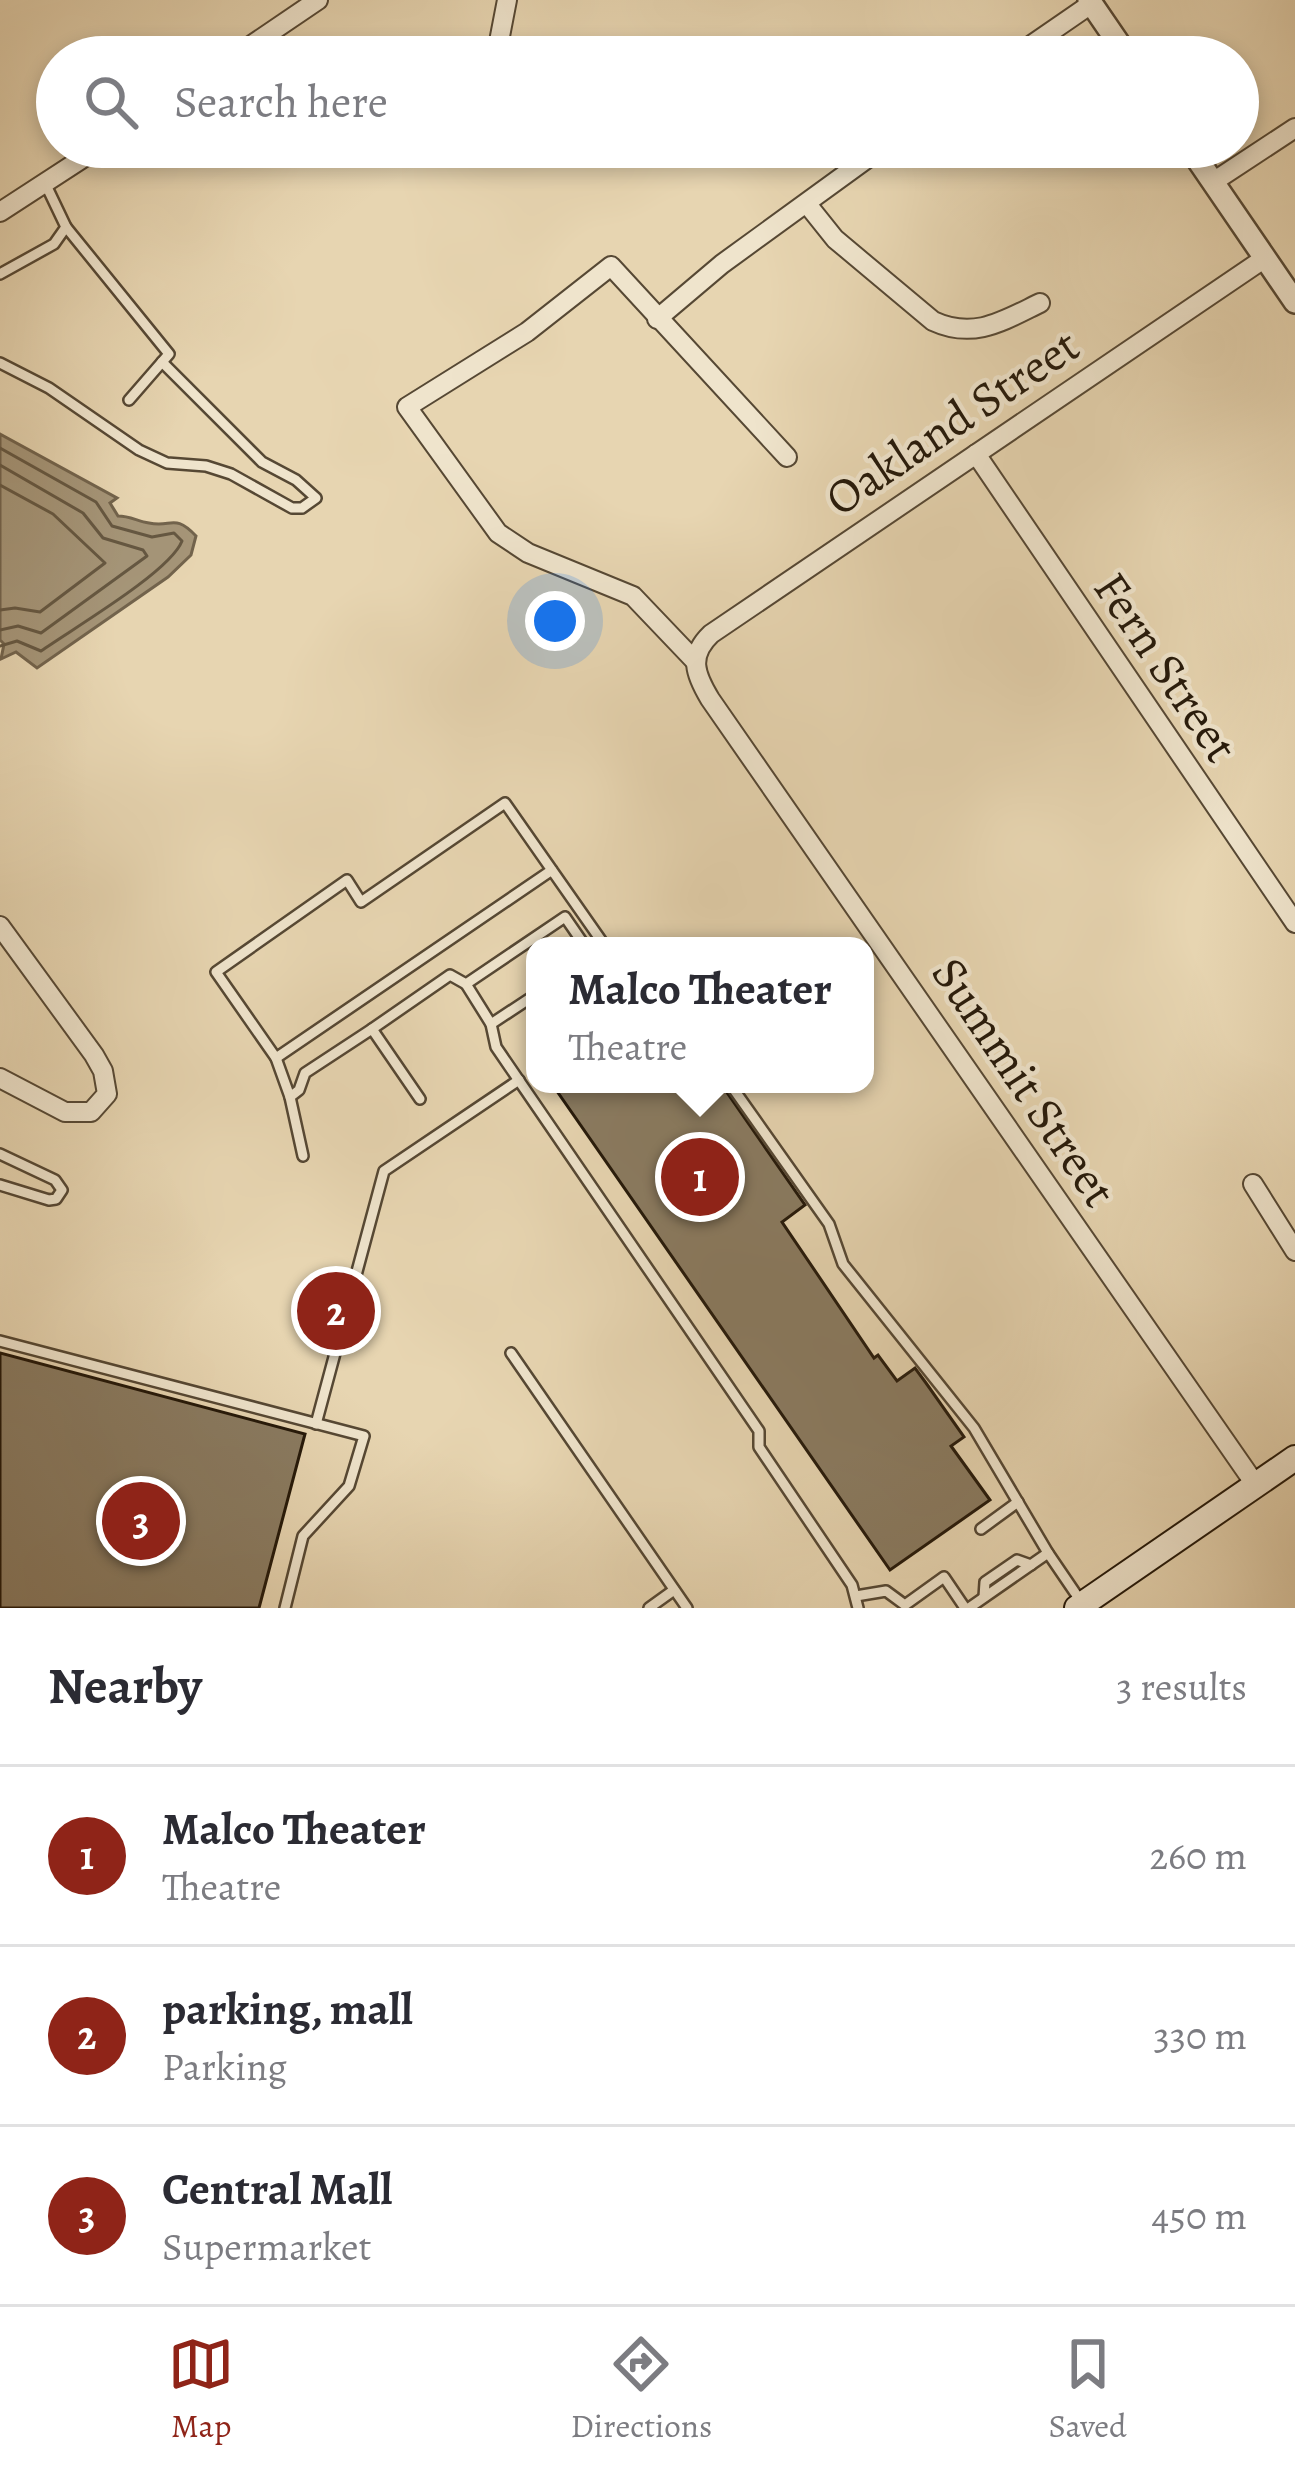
<!DOCTYPE html>
<html lang="en">
<head>
<meta charset="utf-8">
<style>
	:root { --surface:#fff; --page:#f2f2f3; --text:#2b2b33; --muted:#7c7c81; --line:#e1e1e2; --accent:#8f2418 }
	body { margin:0; font-family:Alegreya,serif; background:var(--page); color:var(--text) }
	.you { position:absolute; left:555px; top:621px; width:42px; height:42px; margin:-30px; border:9px solid #fff; border-radius:50%; background:#1a73e8; box-shadow:0 0 0 18px #1a73e833 }
	.badge { display:grid; place-items:center; width:78px; height:78px; border-radius:50%; background:var(--accent); color:#fff; font-size:39px; font-weight:700 }
	.pin { position:absolute; translate:-50% -50%; border:6px solid #fff; box-shadow:0 3px 12px #0006 }
	.popup { position:absolute; left:526px; top:937px; width:348px; height:156px; box-sizing:border-box; display:grid; place-content:center; border-radius:24px; background:var(--surface); filter:drop-shadow(0 3px 9px #0005); font-size:39px; white-space:nowrap; color:var(--muted) }
	.popup b { font-size:45px; color:var(--text) }
	.popup::after { content:''; position:absolute; left:50%; top:100%; margin-left:-24px; border:24px solid transparent; border-top-color:var(--surface) }
	.list { margin:0; padding:0; list-style:none }
	h2 { display:flex; justify-content:space-between; align-items:center; height:156px; margin:0; padding:0 48px; font-size:51px }
	h2 small { font-size:39px; font-weight:400; color:var(--muted) }
	.list li { display:grid; grid-template-columns:78px 1fr auto; gap:36px; align-items:center; box-sizing:border-box; height:180px; padding:0 48px; border-top:3px solid var(--line) }
	.list b { display:block; font-size:45px; white-space:nowrap }
	.list p { margin:0; font-size:39px; white-space:nowrap; color:var(--muted) }
	.list em { font-size:39px; font-style:normal; color:var(--muted) }
	.icon { flex:none; width:66px; height:66px; fill:none; stroke:currentColor; stroke-width:2; stroke-linecap:round; stroke-linejoin:round }
	.map { position:relative; flex:none; width:1295px; height:1608px; overflow:hidden }
	.search { position:absolute; background:var(--surface); box-shadow:0 6px 18px #0003; left:36px; right:36px; top:36px; height:132px; display:flex; align-items:center; gap:30px; box-sizing:border-box; padding:0 42px; border-radius:66px; color:var(--muted); font-size:45px }
	.sheet { height:696px; background:var(--surface) }
	nav { display:flex; justify-content:space-around; align-items:center; box-sizing:border-box; height:168px; border-top:3px solid var(--line); background:var(--surface); font-size:33px; color:var(--muted) }
	nav a { display:grid; justify-items:center; gap:6px }
	nav .on { color:var(--accent) }
	.map>svg:first-child { display:block }
	.water { fill:#a59578; stroke:#72634c; stroke-width:3 }
	.lines { fill:none; stroke-linecap:round; stroke-linejoin:round }
	.shore { stroke:#655741; stroke-width:3 }
	.building { fill:#8a7b61; stroke:#25190a; stroke-width:3 }
	.service-casing { stroke:#564834; stroke-width:14 }
	.minor-casing { stroke:#564834; stroke-width:22 }
	.tertiary-casing { stroke:#564834; stroke-width:26 }
	.secondary-casing { stroke:#25190a; stroke-width:28 }
	.service { stroke:#efe4cc; stroke-width:9 }
	.minor { stroke:#efe4cc; stroke-width:18 }
	.tertiary { stroke:#efe4cc; stroke-width:21 }
	.secondary { stroke:#efe4cc; stroke-width:24 }
	.labels { text-anchor:middle; dominant-baseline:central; stroke-width:9; stroke-linejoin:round; paint-order:stroke }
	.street-label { font-size:48px; fill:#25190a; stroke:#efe4cc }
</style>
</head>
<body>
<div class="map">
<svg width="1295" height="1608" viewBox="0 0 1295 1608">
	<rect width="100%" height="100%" fill="#e7d5b1"/>
	<filter id="stains"><feTurbulence type="fractalNoise" baseFrequency=".00167" numOctaves="4"/><feColorMatrix values="0 0 0 0 .2 0 0 0 0 .09 0 0 0 0 .02 0 0 0 .5 -.17"/></filter>
	<radialGradient id="worn" r=".72"><stop offset=".6" stop-color="#630" stop-opacity="0"/><stop offset="1" stop-color="#630" stop-opacity=".3"/></radialGradient>
	<!-- water -->
	<path class="water" d="M0,434L117,498L110,503L118,516C130,516 137,521 149,523C172,528 174,513 196,536L191,555L168,577L37,668L16,652L1,659L4,644L0,640Z"/>
	<g class="lines">
		<!-- shore -->
		<g class="shore">
			<path d="M0,448L96,502L112,526L152,537L174,533L182,541C170,572 72,629 41,651L17,641L0,646"/>
			<polyline points="0,465 83,513 103,538 143,550 147,556 41,633 18,626 0,630"/>
			<polyline points="0,485 53,514 105,563 40,612 15,608 0,610"/>
		</g>
	</g>
	<!-- building -->
	<g class="building">
		<polygon points="552,1084 721,1084 805,1205 782,1222 874,1358 878,1355 897,1381 915,1368 926,1383 964,1437 951,1446 990,1500 890,1570"/>
		<polygon points="0,1353 305,1434 259,1608 0,1608"/>
	</g>
	<g class="lines">
		<defs>
			<g id="service">
				<polyline points="66,227 169,354 129,400"/>
				<polyline points="0,274 54,244 66,227 45,183"/>
				<polyline points="0,363 49,388 139,450 167,463 206,466 231,474 292,508 302,508 316,498 296,480 262,462 162,362"/>
				<polyline points="552,870 276,1058 216,972 347,880 361,902 505,803 605,946"/>
				<polyline points="585,946 565,917 466,984 491,1024 496,1047 759,1431 759,1447 852,1585 858,1608"/>
				<polyline points="491,1024 535,995"/>
				<polyline points="372,1029 450,975 466,984"/>
				<polyline points="276,1058 290,1097 303,1156"/>
				<polyline points="730,1084 829,1224 843,1264 974,1428 1048,1553"/>
				<polyline points="290,1097 299,1090 305,1073 372,1029 420,1099"/>
				<polyline points="0,1154 55,1180 62,1190 56,1199 49,1200 0,1185"/>
				<polyline points="0,1341 364,1436 349,1486 303,1536 285,1608"/>
				<polyline points="511,1353 687,1608"/>
				<polyline points="316,1424 384,1171 519,1080"/>
				<polyline points="981,1529 1018,1502"/>
				<polyline points="856,1596 886,1591 905,1605 944,1577 965,1608"/>
				<polyline points="984,1597 985,1582 1017,1560 1031,1565"/>
				<polyline points="649,1608 674,1590"/>
				<polyline points="969,1608 1048,1553 1082,1603"/>
			</g>
			<g id="minor">
				<polyline points="234,57 318,0"/>
				<polyline points="496,57 507,0"/>
				<polyline points="1014,57 1091,4"/>
				<polyline points="327,147 363,151 393,147"/>
				<polyline points="1213,182 1295,128"/>
				<path d="M807,204L835,239L933,321C974,340 1003,321 1040,303"/>
				<polyline points="0,212 100,147"/>
				<polyline points="657,319 722,264 883,147"/>
				<polyline points="976,454 1295,923"/>
				<polyline points="695,661 633,596 528,553 498,533 407,407 527,332 611,266 787,457"/>
				<polyline points="0,926 94,1055 103,1071 107,1094 91,1112 65,1112 0,1078"/>
				<polyline points="1253,1184 1295,1251"/>
				<path d="M1255,1484L710,699C695,674 688,656 711,634L1265,258"/>
			</g>
			<g id="tertiary">
				<polyline points="1089,0 1128,57"/>
				<polyline points="1189,147 1295,302"/>
			</g>
			<polyline id="secondary" points="1077,1608 1295,1458"/>
		</defs>
		<!-- service casing -->
		<use href="#service" class="service-casing"/>
		<!-- minor casing -->
		<use href="#minor" class="minor-casing"/>
		<!-- tertiary casing -->
		<use href="#tertiary" class="tertiary-casing"/>
		<!-- secondary casing -->
		<use href="#secondary" class="secondary-casing"/>
		<!-- service -->
		<use href="#service" class="service"/>
		<!-- minor -->
		<use href="#minor" class="minor"/>
		<!-- tertiary -->
		<use href="#tertiary" class="tertiary"/>
		<!-- secondary -->
		<use href="#secondary" class="secondary"/>
	</g>
	<g class="labels">
		<!-- street labels -->
		<g class="street-label">
			<text transform="translate(952 422) rotate(-34)">Oakland Street</text>
			<text transform="translate(1166 667) rotate(56)">Fern Street</text>
			<text transform="translate(1024 1082) rotate(56)">Summit Street</text>
		</g>
	</g>
	<rect width="100%" height="100%" filter="url(#stains)"/>
	<rect width="100%" height="100%" fill="url(#worn)"/>
</svg>
<div class="you"></div>
<div class="pin badge" style="left:700px;top:1177px">1</div>
<div class="popup"><b>Malco Theater</b>Theatre</div>
<div class="pin badge" style="left:336px;top:1311px">2</div>
<div class="pin badge" style="left:141px;top:1521px">3</div>
<div class="search"><svg class="icon" aria-label="search" viewBox="0 0 24 24"><circle cx="10" cy="10" r="6"/><path d="M15 15l6 6"/></svg>Search here</div>
</div>
<section class="sheet">
<h2>Nearby<small>3 results</small></h2>
<ul class="list">
<li><span class="badge">1</span><div><b>Malco Theater</b><p>Theatre</p></div><em>260 m</em></li>
<li><span class="badge">2</span><div><b>parking, mall</b><p>Parking</p></div><em>330 m</em></li>
<li><span class="badge">3</span><div><b>Central Mall</b><p>Supermarket</p></div><em>450 m</em></li>
</ul>
</section>
<nav>
<a class="on"><svg class="icon" aria-label="map" viewBox="0 0 24 24"><path d="M3 6l6-2 6 2 6-2v14l-6 2-6-2-6 2zM9 4v14M15 6v14"/></svg>Map</a>
<a><svg class="icon" aria-label="directions" viewBox="0 0 24 24"><path d="M12 3l9 9-9 9-9-9zM9 14v-3h6M13 9l2 2-2 2"/></svg>Directions</a>
<a><svg class="icon" aria-label="saved" viewBox="0 0 24 24"><path d="M7 4h10v16l-5-4-5 4z"/></svg>Saved</a>
</nav>
</body>
</html>
